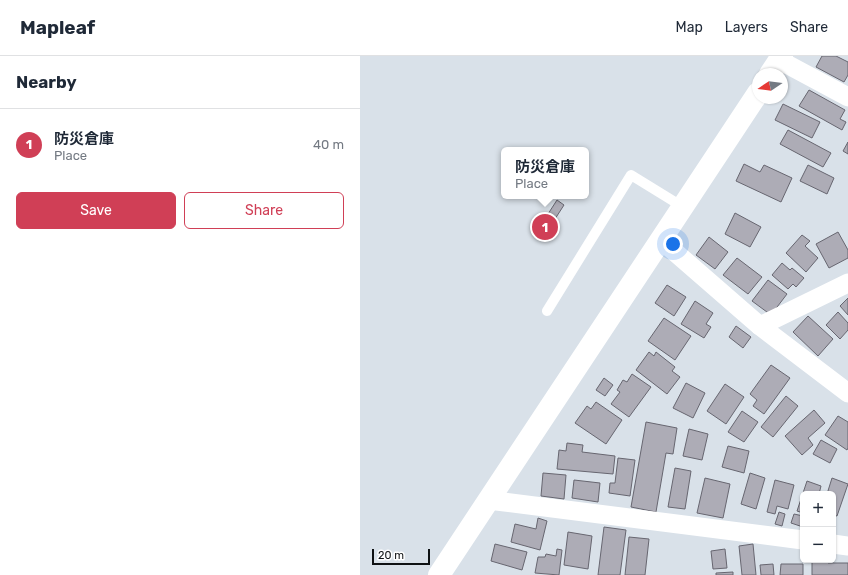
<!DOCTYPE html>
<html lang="en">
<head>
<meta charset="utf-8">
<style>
	:root { --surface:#fff; --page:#f6f6f7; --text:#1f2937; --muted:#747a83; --line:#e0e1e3; --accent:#d03f56 }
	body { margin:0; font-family:Rubik,"Noto Sans JP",sans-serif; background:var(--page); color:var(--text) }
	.controls { position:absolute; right:12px; bottom:12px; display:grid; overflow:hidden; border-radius:6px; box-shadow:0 1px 3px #0004 }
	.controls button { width:36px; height:36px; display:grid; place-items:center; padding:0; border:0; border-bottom:1px solid var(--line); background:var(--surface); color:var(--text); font:20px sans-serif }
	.compass { position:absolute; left:392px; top:12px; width:36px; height:36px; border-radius:50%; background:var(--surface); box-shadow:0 1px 3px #0004; rotate:257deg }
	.scale { position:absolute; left:12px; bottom:10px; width:58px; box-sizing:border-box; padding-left:4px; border:2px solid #0f1214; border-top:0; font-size:11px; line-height:14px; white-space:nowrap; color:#0f1214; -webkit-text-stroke:3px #fff; paint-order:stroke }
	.you { position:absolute; left:313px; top:188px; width:14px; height:14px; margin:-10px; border:3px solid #fff; border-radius:50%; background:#1a73e8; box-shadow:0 0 0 6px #1a73e833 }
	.badge { display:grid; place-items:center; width:26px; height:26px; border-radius:50%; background:var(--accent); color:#fff; font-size:13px; font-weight:700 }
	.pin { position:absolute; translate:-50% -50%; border:2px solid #fff; box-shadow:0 1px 4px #0006 }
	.popup { position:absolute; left:141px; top:91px; width:88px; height:52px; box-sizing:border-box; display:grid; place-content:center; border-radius:6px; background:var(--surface); filter:drop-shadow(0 1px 3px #0005); font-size:13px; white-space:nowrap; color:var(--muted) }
	.popup b { font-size:15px; color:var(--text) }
	.popup::after { content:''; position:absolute; left:50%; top:100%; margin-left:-8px; border:8px solid transparent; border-top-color:var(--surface) }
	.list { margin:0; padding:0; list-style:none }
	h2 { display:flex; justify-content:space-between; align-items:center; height:52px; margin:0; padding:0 16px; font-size:17px }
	h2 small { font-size:13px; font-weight:400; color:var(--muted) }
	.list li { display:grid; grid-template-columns:26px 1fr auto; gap:12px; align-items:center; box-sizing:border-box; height:72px; padding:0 16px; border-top:1px solid var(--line) }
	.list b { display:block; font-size:15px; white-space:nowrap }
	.list p { margin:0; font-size:13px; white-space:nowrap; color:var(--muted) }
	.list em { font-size:13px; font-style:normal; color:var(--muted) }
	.actions { display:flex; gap:8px; padding:12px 16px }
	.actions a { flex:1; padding:9px 0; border:1px solid var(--accent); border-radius:6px; text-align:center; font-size:14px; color:var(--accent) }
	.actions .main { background:var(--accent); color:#fff }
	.map { position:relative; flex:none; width:488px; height:519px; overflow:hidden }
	header { display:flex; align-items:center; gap:24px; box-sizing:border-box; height:56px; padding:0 20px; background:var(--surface); border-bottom:1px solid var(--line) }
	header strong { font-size:19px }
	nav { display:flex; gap:22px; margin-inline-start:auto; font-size:14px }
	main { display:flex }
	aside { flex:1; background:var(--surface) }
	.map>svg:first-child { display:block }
	.building { fill:#adacb6; stroke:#676670 }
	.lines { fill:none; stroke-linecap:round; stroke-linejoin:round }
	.lane { stroke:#fff; stroke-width:10 }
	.street { stroke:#fff; stroke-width:19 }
	.secondary { stroke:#fff; stroke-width:22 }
</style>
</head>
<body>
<header>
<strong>Mapleaf</strong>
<nav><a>Map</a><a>Layers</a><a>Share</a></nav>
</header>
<main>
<aside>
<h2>Nearby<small></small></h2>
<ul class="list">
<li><span class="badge">1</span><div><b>防災倉庫</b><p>Place</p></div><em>40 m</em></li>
</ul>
<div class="actions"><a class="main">Save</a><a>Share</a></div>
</aside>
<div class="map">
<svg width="488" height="519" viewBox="0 0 488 519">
	<rect width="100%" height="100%" fill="#d9e1e9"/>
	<!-- building -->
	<g class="building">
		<polygon points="462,0 476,0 488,6 488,19 484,26 456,11"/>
		<polygon points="449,34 485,54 480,63 486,66 482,74 439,50"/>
		<polygon points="423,48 460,66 452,82 415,64"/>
		<polygon points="428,74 471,97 463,111 420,88"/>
		<polygon points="488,86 488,98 483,95"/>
		<polygon points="384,108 400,116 404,109 432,122 421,146 376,125"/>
		<polygon points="448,109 474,122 467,138 440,125"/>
		<polygon points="197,144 204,149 195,163 188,158"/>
		<polygon points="375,157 401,171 390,191 365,178"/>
		<polygon points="186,162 193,167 185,181 177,176"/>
		<polygon points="478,176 488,194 488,202 469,212 456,188"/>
		<polygon points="442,179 450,185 445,190 458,202 446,216 426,197"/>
		<polygon points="349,181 368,196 355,213 336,199"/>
		<polygon points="377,202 402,221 388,238 363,219"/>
		<polygon points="422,207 430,214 432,212 444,222 436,231 433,228 428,233 412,219"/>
		<polygon points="408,224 427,238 411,259 392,245"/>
		<polygon points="307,229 326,241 314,260 295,247"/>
		<polygon points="488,242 488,259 480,250"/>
		<polygon points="335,245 353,257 346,268 351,271 344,282 321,268"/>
		<polygon points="478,256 488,267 488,274 480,283 466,269"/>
		<polygon points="448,260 473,283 458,300 433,276"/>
		<polygon points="304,262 331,280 315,304 288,285"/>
		<polygon points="376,270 391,281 383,292 369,281"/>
		<polygon points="289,296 294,300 296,296 315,311 312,315 320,321 307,338 276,314"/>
		<polygon points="411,309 430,322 404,358 393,350 397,344 390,338"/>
		<polygon points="272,318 291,331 269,361 251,348 260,336 257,334 263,324 267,326"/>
		<polygon points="244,322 253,329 245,340 236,334"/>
		<polygon points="326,327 345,337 333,362 313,352"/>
		<polygon points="365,328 384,341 366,368 347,355"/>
		<polygon points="426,340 438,350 413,381 401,371"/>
		<polygon points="236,346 262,364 246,388 215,367 227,350 231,353"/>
		<polygon points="454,354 465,367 448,382 453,389 442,399 425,380"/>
		<polygon points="382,355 398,366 384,386 368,376"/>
		<polygon points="478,360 488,366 488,392 487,394 465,379"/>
		<polygon points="286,366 317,372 313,398 306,397 296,456 271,451"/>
		<polygon points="329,373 348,378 342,404 323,400"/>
		<polygon points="461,384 477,393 470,407 453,398"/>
		<polygon points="207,387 223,389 222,396 255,400 253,418 197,413 199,394 206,395"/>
		<polygon points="368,390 389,395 384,417 362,411"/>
		<polygon points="258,402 275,404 270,440 249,437 250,427 255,427"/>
		<polygon points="315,412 331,415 325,453 308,451"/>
		<polygon points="183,417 206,419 204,443 181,440"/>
		<polygon points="390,417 405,422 396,453 381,448"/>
		<polygon points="345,422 370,428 363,462 337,457"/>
		<polygon points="472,422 488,428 477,460 473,459 473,438 467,438"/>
		<polygon points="214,424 240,427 238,446 212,442"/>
		<polygon points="415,424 434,429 428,453 417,450 415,458 407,456"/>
		<polygon points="447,425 461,430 459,438 443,438 443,457 437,455"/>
		<polygon points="419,456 425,458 422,470 415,468"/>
		<polygon points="434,458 443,460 443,471 431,467"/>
		<polygon points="178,462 187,465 180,494 151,486 155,468 176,473"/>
		<polygon points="244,471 266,474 260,519 238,519"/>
		<polygon points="208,476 232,480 228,513 204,509"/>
		<polygon points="269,481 289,483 285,519 265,519"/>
		<polygon points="135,488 167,496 162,514 131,505"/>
		<polygon points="393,488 396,519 382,519 379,490"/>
		<polygon points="197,493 202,494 199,519 175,517 178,501 185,501 186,498 196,500"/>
		<polygon points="365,493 367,512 353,513 351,495"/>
		<polygon points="452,504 467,504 468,507 488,507 488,519 452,519"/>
		<polygon points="413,508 414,519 401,519 400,509"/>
		<polygon points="421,508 443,508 443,519 420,519"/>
		<polygon points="373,516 373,519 356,519 356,517"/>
	</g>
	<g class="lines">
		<!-- lane -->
		<polyline class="lane" points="187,255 271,119 323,151"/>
		<!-- street -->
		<g class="street">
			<polyline points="419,4 488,41"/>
			<polyline points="301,184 400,270 488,337"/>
			<polyline points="400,270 488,227"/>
			<polyline points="128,444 443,484"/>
			<polyline points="473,488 488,490"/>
		</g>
		<!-- secondary -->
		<g class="secondary">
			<polyline points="410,18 422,0"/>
			<polyline points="79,519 398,37"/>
		</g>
	</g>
</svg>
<div class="controls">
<button>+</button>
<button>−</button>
</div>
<svg class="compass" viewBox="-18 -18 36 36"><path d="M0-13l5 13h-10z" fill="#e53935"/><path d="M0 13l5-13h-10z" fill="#747a83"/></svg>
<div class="scale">20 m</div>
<div class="you"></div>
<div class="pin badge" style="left:185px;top:171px">1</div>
<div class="popup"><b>防災倉庫</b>Place</div>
</div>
</main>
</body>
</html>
